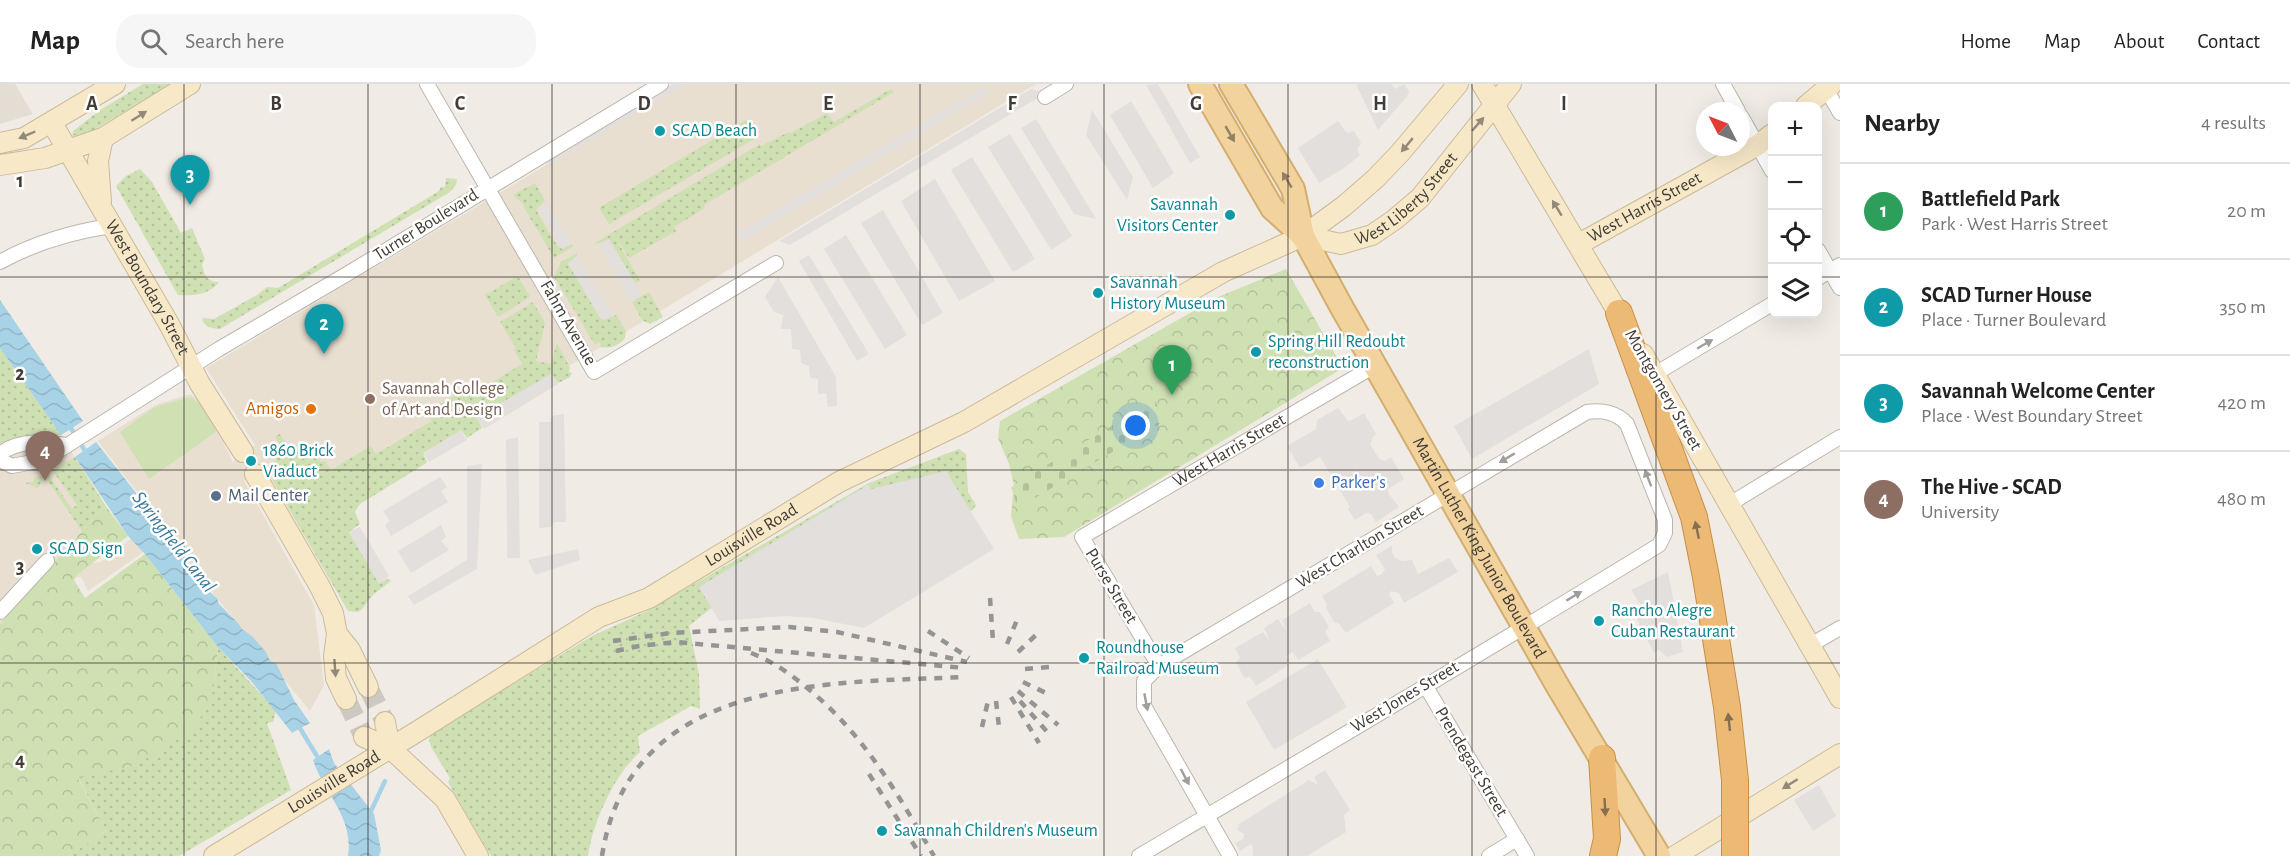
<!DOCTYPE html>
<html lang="en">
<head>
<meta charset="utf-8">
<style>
	:root { --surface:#fff; --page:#f6f6f6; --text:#222; --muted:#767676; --line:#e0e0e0; --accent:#d93025 }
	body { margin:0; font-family:"Alegreya Sans",sans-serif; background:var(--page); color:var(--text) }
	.controls { position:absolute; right:18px; top:18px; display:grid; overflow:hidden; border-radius:12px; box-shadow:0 6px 24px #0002 }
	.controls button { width:54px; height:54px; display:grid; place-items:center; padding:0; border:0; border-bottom:2px solid var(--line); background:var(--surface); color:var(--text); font:30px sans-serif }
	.compass { position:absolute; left:1696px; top:18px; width:54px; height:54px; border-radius:50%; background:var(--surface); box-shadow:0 6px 24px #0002; rotate:312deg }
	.you { position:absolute; left:1136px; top:342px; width:21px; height:21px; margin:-15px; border:4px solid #fff; border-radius:50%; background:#1a73e8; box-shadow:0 0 0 9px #1a73e833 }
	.badge { display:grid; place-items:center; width:39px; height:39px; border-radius:50%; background:var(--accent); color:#fff; font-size:20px; font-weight:700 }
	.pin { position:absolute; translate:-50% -50px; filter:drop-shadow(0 2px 3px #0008) }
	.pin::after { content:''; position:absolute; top:32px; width:21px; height:18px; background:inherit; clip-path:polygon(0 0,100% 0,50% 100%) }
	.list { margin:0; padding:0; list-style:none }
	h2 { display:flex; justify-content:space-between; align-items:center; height:78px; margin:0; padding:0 24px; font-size:26px }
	h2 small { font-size:20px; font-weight:400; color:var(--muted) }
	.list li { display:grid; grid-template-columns:39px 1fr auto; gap:18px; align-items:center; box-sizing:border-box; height:96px; padding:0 24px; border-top:2px solid var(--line) }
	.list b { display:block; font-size:22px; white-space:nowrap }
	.list p { margin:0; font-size:20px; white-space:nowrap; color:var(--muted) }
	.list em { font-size:20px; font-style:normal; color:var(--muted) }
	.icon { flex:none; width:33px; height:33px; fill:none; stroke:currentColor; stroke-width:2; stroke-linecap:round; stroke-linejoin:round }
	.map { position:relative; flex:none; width:1840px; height:772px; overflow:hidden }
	header { display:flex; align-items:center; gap:36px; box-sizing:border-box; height:84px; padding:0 30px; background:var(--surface); border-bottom:2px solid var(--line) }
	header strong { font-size:28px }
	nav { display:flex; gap:33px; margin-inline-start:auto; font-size:21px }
	.search { width:420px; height:54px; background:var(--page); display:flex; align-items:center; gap:15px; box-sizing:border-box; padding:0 21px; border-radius:24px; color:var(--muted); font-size:22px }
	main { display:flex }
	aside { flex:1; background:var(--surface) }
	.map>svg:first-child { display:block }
	.residential { fill:#e4ddd4 }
	.education { fill:#e8dfd1 }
	.grass { fill:url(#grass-dots) }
	.forest { fill:url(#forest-crowns) }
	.cemetery { fill:url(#cemetery-stones) }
	.garden { fill:#cfe0b3 }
	.parking { fill:#e2dfdd }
	.water { fill:url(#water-waves) }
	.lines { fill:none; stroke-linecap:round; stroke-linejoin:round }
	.stream { stroke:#a8d2e6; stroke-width:4.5 }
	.secondary-tunnel { stroke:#cdc9c2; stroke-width:20; stroke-dasharray:20 10; stroke-linecap:butt }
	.street-casing { stroke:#bdb6ac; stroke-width:16 }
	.secondary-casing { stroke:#cbba9a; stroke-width:22 }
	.primary-casing { stroke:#d4ae6f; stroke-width:26 }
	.highway-casing { stroke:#c98e46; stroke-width:28 }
	.street { stroke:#fff; stroke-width:14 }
	.secondary { stroke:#f7e8c8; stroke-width:20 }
	.primary { stroke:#f2d39d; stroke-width:22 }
	.highway { stroke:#ecba75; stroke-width:26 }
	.rail { stroke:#949494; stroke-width:4.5; stroke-dasharray:8 8; stroke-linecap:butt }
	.highway-bridge-casing { stroke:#c98e46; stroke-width:28; stroke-linecap:butt }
	.highway-bridge { stroke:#ecba75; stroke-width:26 }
	.oneway { fill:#938978 }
	.oneway2 { fill:#918064 }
	.oneway3 { fill:#a09e9a }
	.oneway4 { fill:#866e4f }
	.grid { fill:none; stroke:#423c36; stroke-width:1.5; stroke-opacity:0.55 }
	.culture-dot { fill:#0f9aa8; stroke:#fff; stroke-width:2 }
	.education-dot { fill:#8d6e63; stroke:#fff; stroke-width:2 }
	.food-dot { fill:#e8710a; stroke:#fff; stroke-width:2 }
	.shop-dot { fill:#3f7fe0; stroke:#fff; stroke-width:2 }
	.service-dot { fill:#5c6f8a; stroke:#fff; stroke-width:2 }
	.labels { text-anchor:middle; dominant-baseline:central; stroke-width:5; stroke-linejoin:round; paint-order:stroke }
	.culture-label { font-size:18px; fill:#0d838f; stroke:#fff; text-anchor:start }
	.street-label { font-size:18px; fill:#423c36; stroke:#fff }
	.education-label { font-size:18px; fill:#785e54; stroke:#fff; text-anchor:start }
	.food-label { font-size:18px; fill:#c56008; stroke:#fff; text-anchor:end }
	.shop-label { font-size:18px; fill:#366cbe; stroke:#fff; text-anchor:start }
	.service-label { font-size:18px; fill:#4e5e75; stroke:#fff; text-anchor:start }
	.water-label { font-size:20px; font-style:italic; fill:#3a7999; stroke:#fff }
	.grid-label { font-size:20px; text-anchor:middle; font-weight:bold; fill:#423c36; stroke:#fff; stroke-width:5; stroke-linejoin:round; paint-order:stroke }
</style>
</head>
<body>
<header>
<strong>Map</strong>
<div class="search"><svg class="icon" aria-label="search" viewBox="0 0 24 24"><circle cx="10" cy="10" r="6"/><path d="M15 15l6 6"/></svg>Search here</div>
<nav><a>Home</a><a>Map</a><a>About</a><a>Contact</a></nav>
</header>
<main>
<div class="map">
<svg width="1840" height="772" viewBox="0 0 1840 772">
	<defs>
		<pattern id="grass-dots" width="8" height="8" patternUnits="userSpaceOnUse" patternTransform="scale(1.5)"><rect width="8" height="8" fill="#cfe0b3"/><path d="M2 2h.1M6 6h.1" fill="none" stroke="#b3c19b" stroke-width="1.8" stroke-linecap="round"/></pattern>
		<pattern id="forest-crowns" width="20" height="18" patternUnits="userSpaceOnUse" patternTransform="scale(1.5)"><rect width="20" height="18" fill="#cfe0b3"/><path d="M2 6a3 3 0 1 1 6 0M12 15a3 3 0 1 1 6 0" fill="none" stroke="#b3c19b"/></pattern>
		<pattern id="cemetery-stones" width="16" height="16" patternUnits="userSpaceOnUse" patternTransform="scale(1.5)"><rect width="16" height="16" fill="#cfe0b3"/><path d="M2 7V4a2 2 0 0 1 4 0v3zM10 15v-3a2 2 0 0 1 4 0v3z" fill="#b3c19b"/></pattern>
		<pattern id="water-waves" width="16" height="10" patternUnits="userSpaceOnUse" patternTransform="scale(1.5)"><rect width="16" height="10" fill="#a8d2e6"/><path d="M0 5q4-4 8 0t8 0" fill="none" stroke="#92b5c6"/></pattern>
	</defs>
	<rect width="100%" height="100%" fill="#f0ece5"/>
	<!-- residential -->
	<polygon class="residential" points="0,0 15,0 33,30 0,40"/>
	<!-- education -->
	<g class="education">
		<polygon points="682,0 1036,0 306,441 268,380 244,397 314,521 324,601 310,627 166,452 88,507 81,493 44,495 54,482 101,478 157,434 98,357 155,321 190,310 204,320 233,378 255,361 206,284"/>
		<polygon points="0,264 61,351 105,421 0,540"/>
	</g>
	<!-- grass -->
	<g class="grass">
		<polygon points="143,0 171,0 89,49 72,52 73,47 100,26"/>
		<polygon points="891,5 894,8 704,121 705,124 674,143 676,147 629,174 614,151 640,197 635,199 609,155 597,160 595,159 760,60 761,62 789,48 791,49 827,29 834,38"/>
		<polygon points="746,36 756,54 609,140 599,124"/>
		<path d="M140,85L152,98L181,149L192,144L205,175L202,180C204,190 206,198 219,198C209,211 193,212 178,211L116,102L126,92Z"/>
		<path d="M446,94L457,95L456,101L450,108L220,245C212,244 204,244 202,234L214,235L257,211L267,203L278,204L439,107L441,103H445Z"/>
		<polygon points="535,99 545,117 536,126 558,163 562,165 571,160 574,162 554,174 523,122 524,121 513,111"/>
		<path d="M577,169V172L568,179L600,234L604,236L616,231L626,247L625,254C619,262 610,265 599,263L601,260L598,258L595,261L554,193L561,178Z"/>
		<polygon points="518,192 530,213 498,233 485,211"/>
		<polygon points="649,208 663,233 650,240 642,236 632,218"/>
		<polygon points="533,218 545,239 536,277 551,280 557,259 570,284 569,288 572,289 570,293 558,299 551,290 477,333 482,344 467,354 461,346 423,369 427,378 425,380 360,420 355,428 360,440 349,448 379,499 388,495 391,497 373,511 361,526 358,528 348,527 265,384 276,376 270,367 279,360 275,352 280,350 291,368 298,365 302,371 305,372 314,366 321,378 325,377 331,386 371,362 376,370 432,337 427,328 466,304 471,311 522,280 514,266 516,264 500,238"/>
		<polygon points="0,264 61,351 38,352 0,359"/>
		<path d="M959,365L966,370L968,408L976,421L973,426L721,519L710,525L689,542L699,590L700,625L691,622L638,652L640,668C614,691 593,738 588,772H491L448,698L450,694L431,663L429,655L433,648L592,552L647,527L869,399Z"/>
		<polygon points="75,373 105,421 82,447 45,393 38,404 25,399 33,398 34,394 48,390 72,425 77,421 52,386"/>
		<polygon points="218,563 276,627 273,638 267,639 291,706 179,772 68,772 106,747 78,693 136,681 213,608"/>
	</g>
	<!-- forest -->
	<g class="forest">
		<polygon points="1286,185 1343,284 1064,453 1019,455 1011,432 1014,401 1009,380 998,354 1000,337 1218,213"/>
		<polygon points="105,421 128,452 78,490 74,496 85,514 145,470 218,563 213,608 195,645 136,681 78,694 106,747 68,772 0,772 0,540"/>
	</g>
	<!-- cemetery -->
	<polygon class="cemetery" points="1154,316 1166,336 1018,424 1011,403"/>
	<!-- garden -->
	<polygon class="garden" points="190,313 203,322 216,348 149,395 120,348 155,323"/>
	<!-- parking -->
	<g class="parking">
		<polygon points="673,0 685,0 549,81 545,76"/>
		<polygon points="1158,0 1200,73 1190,79 1146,1"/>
		<polygon points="1356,0 1391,0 1395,5 1404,0 1409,7 1408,11 1378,46"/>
		<polygon points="983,3 991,7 744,156 734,151"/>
		<polygon points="1031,5 1046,9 790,161 779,157"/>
		<polygon points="1131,17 1174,89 1153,104 1110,31"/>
		<polygon points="1092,26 1133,93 1127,116 1086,51"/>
		<polygon points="1036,35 1096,135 1074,130 1021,44"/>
		<polygon points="1338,37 1345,47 1349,49 1354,47 1361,59 1357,66 1360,71 1344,84 1319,99 1298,64"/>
		<polygon points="1010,50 1072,152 1051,166 988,63"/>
		<polygon points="972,73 1035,175 1013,188 951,86"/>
		<polygon points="935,95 995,197 959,217 901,117"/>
		<polygon points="546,119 571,160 562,165 538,126"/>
		<polygon points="883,126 943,229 922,241 861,139"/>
		<polygon points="846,151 907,251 885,265 824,165"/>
		<polygon points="609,155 642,211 632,218 598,162"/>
		<polygon points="809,171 869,270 857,277 799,177"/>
		<polygon points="577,172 614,231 602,236 568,180"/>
		<polygon points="778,193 836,293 837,322 828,323 826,309 818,310 818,295 810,294 809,282 801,279 800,266 792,265 791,245 781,245 783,231 774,228 765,213"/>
		<polygon points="1589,265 1599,300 1472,375 1454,342"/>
		<polygon points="551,290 558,300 484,345 476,334"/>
		<polygon points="1338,324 1348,337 1352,336 1364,329 1376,350 1373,353 1370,360 1379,375 1385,377 1391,373 1404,395 1388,405 1388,409 1399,423 1376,438 1371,430 1366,429 1355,436 1348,425 1350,423 1320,373 1300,384 1287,362 1316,345 1317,336"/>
		<polygon points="564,330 566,438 554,438 551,443 539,444 539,338 551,338 552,332"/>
		<polygon points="461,347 467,356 429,378 424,370"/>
		<polygon points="518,353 520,474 507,474 506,356"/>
		<polygon points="482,380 477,485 414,521 408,512 467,476 467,382"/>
		<polygon points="946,387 994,465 864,544 813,534 786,532 719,537 699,503 868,401 871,405"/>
		<polygon points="440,393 447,403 441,407 448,418 391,452 385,441 390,437 383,427"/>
		<polygon points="441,441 446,453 441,457 449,466 411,489 398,467"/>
		<polygon points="360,443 389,492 379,500 349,448"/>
		<polygon points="1392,462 1392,469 1395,474 1402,477 1412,476 1418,490 1449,474 1458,488 1404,519 1399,509 1391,507 1389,511 1394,519 1346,549 1339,540 1334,538 1326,524 1327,520 1322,512 1371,482 1377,492 1382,490 1385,485 1376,471"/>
		<polygon points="578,465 580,476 535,491 528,476"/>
		<polygon points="1668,488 1683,568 1667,573 1659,566 1654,569 1633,528 1641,521 1631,506"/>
		<polygon points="1310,519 1315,528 1320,528 1329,543 1325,548 1330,557 1298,576 1293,568 1286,572 1290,580 1256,602 1250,593 1244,594 1236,578 1240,574 1235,564 1263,548 1270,557 1264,544 1278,535 1287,548 1282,536"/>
		<polygon points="1318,575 1347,623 1274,666 1246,618"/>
		<polygon points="1325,686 1350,726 1344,731 1346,748 1307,772 1253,772 1253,763 1251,760 1240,767 1235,759 1243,755 1244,750 1237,746 1239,740 1309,696 1318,701 1314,693"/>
		<polygon points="1819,701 1836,732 1813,747 1794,716"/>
	</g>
	<!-- water -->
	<g class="water">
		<polygon points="0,216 83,337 61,351 0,264"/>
		<polygon points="96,358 155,433 168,455 203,502 217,514 219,520 238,539 242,545 253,553 266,568 270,577 276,579 294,616 310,639 292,649 251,597 218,563 145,470 128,452 75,373"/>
		<path d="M329,665L334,679L374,730L381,766L379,772H348C354,733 324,710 313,676Z"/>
	</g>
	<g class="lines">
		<!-- stream -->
		<g class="stream">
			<polyline points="69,341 87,370"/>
			<polyline points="298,641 320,677"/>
			<polyline points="371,727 385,697"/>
		</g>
		<!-- secondary-tunnel -->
		<g class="secondary-tunnel">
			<polyline points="368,603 385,638"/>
			<polyline points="346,615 364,653"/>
		</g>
		<defs>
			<g id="street">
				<polyline points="427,0 594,288 776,179"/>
				<polyline points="1723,0 1738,27"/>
				<polyline points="1823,0 1840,29"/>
				<polyline points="1045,13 1066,0"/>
				<polyline points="1741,32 1772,87"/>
				<polyline points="1818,166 1840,204"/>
				<path d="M0,178C36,158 71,148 111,142"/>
				<polyline points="1818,194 1840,181"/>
				<polyline points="1655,290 1772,220"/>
				<path d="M0,370C19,355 44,358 66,361"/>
				<polyline points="0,376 12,382 44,376 219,265 347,190 661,0"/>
				<polyline points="1728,421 1840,353"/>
				<polyline points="0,528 47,477"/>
				<polyline points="1809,562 1840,544"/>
				<path id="s1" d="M1159,582L1082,453L1376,281"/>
				<polyline points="1425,601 1527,772"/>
				<path d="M1139,772C1313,669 1487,567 1659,461L1665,449V436L1627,340C1616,328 1603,326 1587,328L1159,582L1144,597V622L1230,772"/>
				<polyline points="1489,772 1517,755"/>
			</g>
			<g id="secondary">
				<polyline points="1482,0 1625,240"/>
				<polyline points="1806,22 1832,0"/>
				<path id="s2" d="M52,39L169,240L200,300L243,368"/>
				<polyline points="0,59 24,54 115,0"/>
				<polyline points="0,81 45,74 103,54 190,0"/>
				<polyline points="101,118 98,77 103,54"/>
				<path id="s3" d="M1303,152L1341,160L1372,151L1394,136L1420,114L1511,0"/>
				<path id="s4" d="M1579,160L1758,61L1772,50"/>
				<polyline points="1643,270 1840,614"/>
				<polyline points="255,390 319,501 333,529 337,550 334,572 336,594 346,615"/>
				<polyline points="337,550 350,566 368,603"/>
				<polyline points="385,638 390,664"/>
				<polyline points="364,653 390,664 445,715 478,772"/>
				<path id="s5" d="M214,772L418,647L599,533L649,514L839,398L964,338L1223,188L1303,152L1344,122L1375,95L1400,69L1458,0"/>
				<polyline points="1675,772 1840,670"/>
			</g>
			<g id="primary">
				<polyline points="1200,0 1272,124 1303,152"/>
				<path id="s6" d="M1231,0L1293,105L1303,152L1341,222L1557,601L1659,772"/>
			</g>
			<g id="highway">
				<polyline points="1619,229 1694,433 1706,493 1727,623 1735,696"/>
				<polyline points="1602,674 1607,755 1603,772"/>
			</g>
		</defs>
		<!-- street casing -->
		<use href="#street" class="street-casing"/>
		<!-- secondary casing -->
		<use href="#secondary" class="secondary-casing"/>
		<!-- primary casing -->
		<use href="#primary" class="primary-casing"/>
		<!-- highway casing -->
		<use href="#highway" class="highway-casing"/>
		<!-- street -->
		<use href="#street" class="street"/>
		<!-- secondary -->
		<use href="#secondary" class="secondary"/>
		<!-- primary -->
		<use href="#primary" class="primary"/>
		<!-- highway -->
		<use href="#highway" class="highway"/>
		<!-- rail -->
		<g class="rail">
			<polyline points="990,514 993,557"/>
			<polyline points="928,547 969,574"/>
			<polyline points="613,557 671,549 789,543 837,548 967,578"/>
			<polyline points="1007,560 1017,536"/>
			<polyline points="616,567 639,562 676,558 965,584"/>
			<polyline points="1018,568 1037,550"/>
			<path d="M751,569C772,577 789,589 806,603C864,650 897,709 934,772"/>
			<polyline points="1025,585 1050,583"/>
			<polyline points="1023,598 1046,609"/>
			<polyline points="1018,607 1058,641"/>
			<polyline points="1011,613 1039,659"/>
			<polyline points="996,617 999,643"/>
			<polyline points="1020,617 1049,650"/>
			<polyline points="982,643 988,617"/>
			<polyline points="869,690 921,772"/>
			<path d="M602,772C630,592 825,599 966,593"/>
		</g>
		<defs>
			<polyline id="highway-bridge" points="1735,696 1735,772"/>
		</defs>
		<!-- highway-bridge casing -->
		<use href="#highway-bridge" class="highway-bridge-casing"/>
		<!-- highway-bridge -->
		<use href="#highway-bridge" class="highway-bridge"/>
	</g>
	<!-- one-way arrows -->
	<defs><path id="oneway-solid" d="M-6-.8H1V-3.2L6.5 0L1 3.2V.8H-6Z" transform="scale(1.5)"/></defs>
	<g class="oneway">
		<use href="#oneway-solid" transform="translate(139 32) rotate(-32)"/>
		<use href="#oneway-solid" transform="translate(1478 40) rotate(-49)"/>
		<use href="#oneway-solid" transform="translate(27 51) rotate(157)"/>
		<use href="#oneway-solid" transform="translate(1407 61) rotate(130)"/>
		<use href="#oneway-solid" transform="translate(1557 124) rotate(-121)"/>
		<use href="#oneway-solid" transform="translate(335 584) rotate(86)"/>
		<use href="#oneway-solid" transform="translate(1790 700) rotate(148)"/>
	</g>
	<g class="oneway2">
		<use href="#oneway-solid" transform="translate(1230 50) rotate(60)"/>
		<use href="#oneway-solid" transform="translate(1287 96) rotate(-121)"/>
	</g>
	<g class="oneway3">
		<use href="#oneway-solid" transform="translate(1705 260) rotate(-30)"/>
		<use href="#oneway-solid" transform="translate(1507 374) rotate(149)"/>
		<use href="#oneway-solid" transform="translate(1648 394) rotate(-111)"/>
		<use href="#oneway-solid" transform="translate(1574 512) rotate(-31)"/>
		<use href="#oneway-solid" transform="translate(1146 618) rotate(79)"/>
		<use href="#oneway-solid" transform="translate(1185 693) rotate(62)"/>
	</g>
	<g class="oneway4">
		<use href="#oneway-solid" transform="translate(1697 446) rotate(-102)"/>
		<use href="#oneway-solid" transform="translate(1729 638) rotate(-96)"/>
		<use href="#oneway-solid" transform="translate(1605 723) rotate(87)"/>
	</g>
	<!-- grid -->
	<path class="grid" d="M184,0V772M368,0V772M552,0V772M736,0V772M920,0V772M1104,0V772M1288,0V772M1472,0V772M1656,0V772M0,193H1772M1818,193H1840M0,386H1840M0,579H1840"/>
	<!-- markers -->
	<g class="culture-dot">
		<circle cx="660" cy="47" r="6"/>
		<circle cx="1230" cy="131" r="6"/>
		<circle cx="1098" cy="209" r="6"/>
		<circle cx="1256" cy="268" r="6"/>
		<circle cx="251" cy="377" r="6"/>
		<circle cx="37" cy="465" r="6"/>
		<circle cx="1599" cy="537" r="6"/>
		<circle cx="1084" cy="574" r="6"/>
		<circle cx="882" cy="747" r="6"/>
	</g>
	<circle class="education-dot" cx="370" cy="315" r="6"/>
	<circle class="food-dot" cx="311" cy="325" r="6"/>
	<circle class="shop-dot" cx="1319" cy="399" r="6"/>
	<circle class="service-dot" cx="216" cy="412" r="6"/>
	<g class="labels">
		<!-- culture labels -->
		<g class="culture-label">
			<text x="672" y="47">SCAD Beach</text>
			<text x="1218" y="121" text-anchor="end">Savannah<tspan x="1218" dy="21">Visitors Center</tspan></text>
			<text x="1110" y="199">Savannah<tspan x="1110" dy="21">History Museum</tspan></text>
			<text x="1268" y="258">Spring Hill Redoubt<tspan x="1268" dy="21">reconstruction</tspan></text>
			<text x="263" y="367">1860 Brick<tspan x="263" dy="21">Viaduct</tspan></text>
			<text x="49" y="465">SCAD Sign</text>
			<text x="1611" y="527">Rancho Alegre<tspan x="1611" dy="21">Cuban Restaurant</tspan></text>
			<text x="1096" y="564">Roundhouse<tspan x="1096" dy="21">Railroad Museum</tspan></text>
			<text x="894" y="747">Savannah Children's Museum</text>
		</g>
		<!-- street labels -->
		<g class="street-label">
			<text stroke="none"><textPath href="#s3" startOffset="120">West Liberty Street</textPath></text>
			<text stroke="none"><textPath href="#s4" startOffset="75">West Harris Street</textPath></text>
			<text transform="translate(426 141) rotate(-32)">Turner Boulevard</text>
			<text stroke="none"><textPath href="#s2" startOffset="190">West Boundary Street</textPath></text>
			<text transform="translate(568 239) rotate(60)">Fahm Avenue</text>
			<text transform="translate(1663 306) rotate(60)">Montgomery Street</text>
			<text stroke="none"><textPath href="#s1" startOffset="321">West Harris Street</textPath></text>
			<text stroke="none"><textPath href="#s5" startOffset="627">Louisville Road</textPath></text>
			<text transform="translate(1360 463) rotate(-31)">West Charlton Street</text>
			<text stroke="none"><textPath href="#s6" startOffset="528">Martin Luther King Junior Boulevard</textPath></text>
			<text transform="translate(1111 502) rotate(59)">Purse Street</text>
			<text transform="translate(1405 613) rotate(-31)">West Jones Street</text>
			<text transform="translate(1471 678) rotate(59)">Prendegast Street</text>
			<text stroke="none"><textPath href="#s5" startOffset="141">Louisville Road</textPath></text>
		</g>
		<!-- education labels -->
		<g class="education-label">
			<text x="382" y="305">Savannah College<tspan x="382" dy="21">of Art and Design</tspan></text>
		</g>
		<!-- food labels -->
		<g class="food-label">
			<text x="299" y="325">Amigos</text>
		</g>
		<!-- shop labels -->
		<g class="shop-label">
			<text x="1331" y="399">Parker's</text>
		</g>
		<!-- service labels -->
		<g class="service-label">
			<text x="228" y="412">Mail Center</text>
		</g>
		<!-- water labels -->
		<g class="water-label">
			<text transform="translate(174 458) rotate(52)">Springfield Canal</text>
		</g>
	</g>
	<g class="grid-label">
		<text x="92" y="26">A</text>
		<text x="276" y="26">B</text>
		<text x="460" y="26">C</text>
		<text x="644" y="26">D</text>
		<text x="828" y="26">E</text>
		<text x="1012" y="26">F</text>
		<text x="1196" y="26">G</text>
		<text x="1380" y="26">H</text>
		<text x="1564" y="26">I</text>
		<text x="20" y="103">1</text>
		<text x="20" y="296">2</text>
		<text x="20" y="489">3</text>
		<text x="20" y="682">4</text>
	</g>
</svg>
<div class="controls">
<button>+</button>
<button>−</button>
<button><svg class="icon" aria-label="locate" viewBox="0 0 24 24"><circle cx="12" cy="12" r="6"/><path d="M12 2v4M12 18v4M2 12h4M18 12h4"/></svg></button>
<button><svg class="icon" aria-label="layers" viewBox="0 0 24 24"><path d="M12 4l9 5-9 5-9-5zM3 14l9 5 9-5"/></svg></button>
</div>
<svg class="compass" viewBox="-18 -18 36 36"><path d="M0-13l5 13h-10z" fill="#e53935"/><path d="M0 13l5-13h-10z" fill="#767676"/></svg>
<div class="you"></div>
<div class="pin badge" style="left:1172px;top:311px;background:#2e9e5b">1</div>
<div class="pin badge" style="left:324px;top:270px;background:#0f9aa8">2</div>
<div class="pin badge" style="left:190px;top:121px;background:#0f9aa8">3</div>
<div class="pin badge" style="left:45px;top:397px;background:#8d6e63">4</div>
</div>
<aside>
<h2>Nearby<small>4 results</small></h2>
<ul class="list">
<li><span class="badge" style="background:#2e9e5b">1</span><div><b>Battlefield Park</b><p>Park · West Harris Street</p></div><em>20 m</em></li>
<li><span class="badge" style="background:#0f9aa8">2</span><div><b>SCAD Turner House</b><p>Place · Turner Boulevard</p></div><em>350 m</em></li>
<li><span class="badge" style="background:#0f9aa8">3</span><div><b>Savannah Welcome Center</b><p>Place · West Boundary Street</p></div><em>420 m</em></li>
<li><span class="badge" style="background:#8d6e63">4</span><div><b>The Hive - SCAD</b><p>University</p></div><em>480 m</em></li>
</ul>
</aside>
</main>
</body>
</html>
